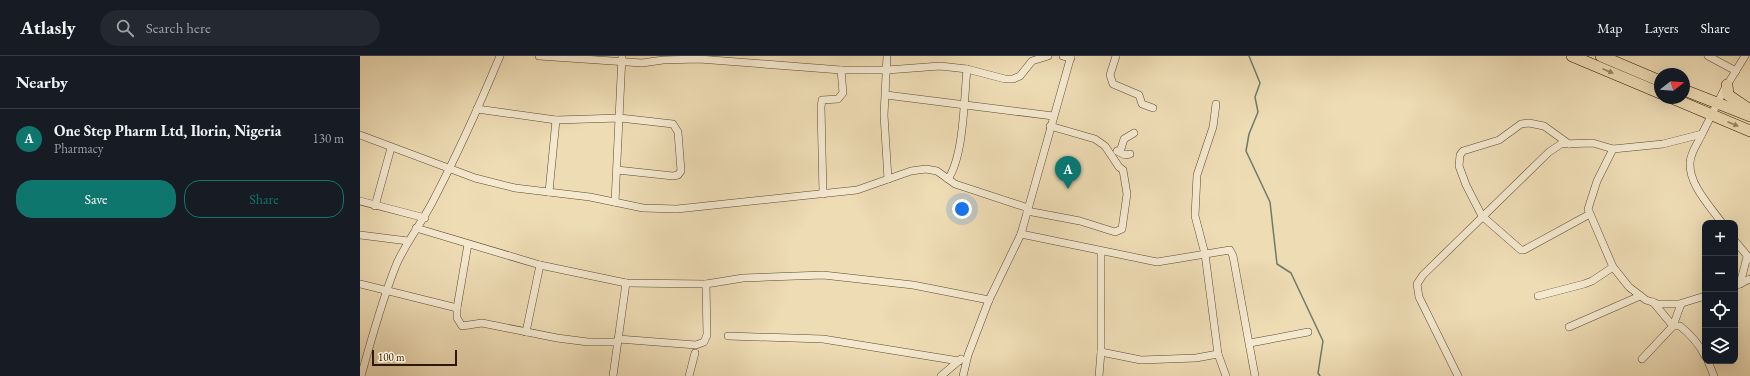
<!DOCTYPE html>
<html lang="en">
<head>
<meta charset="utf-8">
<style>
	:root { --surface:#171b24; --page:#242831; --text:#f1f3f6; --muted:#9ea1a6; --line:#363941; --accent:#0f766e }
	body { margin:0; font-family:"EB Garamond",serif; background:var(--page); color:var(--text) }
	.controls { position:absolute; right:12px; bottom:12px; display:grid; overflow:hidden; border-radius:8px; box-shadow:0 4px 16px #0002 }
	.controls button { width:36px; height:36px; display:grid; place-items:center; padding:0; border:0; border-bottom:1px solid var(--line); background:var(--surface); color:var(--text); font:20px sans-serif }
	.compass { position:absolute; left:1294px; top:12px; width:36px; height:36px; border-radius:50%; background:var(--surface); box-shadow:0 4px 16px #0002; rotate:73deg }
	.scale { position:absolute; left:12px; bottom:10px; width:85px; box-sizing:border-box; padding-left:4px; border:2px solid #2d1801; border-top:0; font-size:11px; line-height:14px; white-space:nowrap; color:#2d1801; -webkit-text-stroke:3px #f4e8cf; paint-order:stroke }
	.you { position:absolute; left:602px; top:153px; width:14px; height:14px; margin:-10px; border:3px solid #fff; border-radius:50%; background:#1a73e8; box-shadow:0 0 0 6px #1a73e833 }
	.badge { display:grid; place-items:center; width:26px; height:26px; border-radius:50%; background:var(--accent); color:#fff; font-size:13px; font-weight:700 }
	.pin { position:absolute; translate:-50% -33px; filter:drop-shadow(0 1px 2px #0008) }
	.pin::after { content:''; position:absolute; top:21px; width:14px; height:12px; background:inherit; clip-path:polygon(0 0,100% 0,50% 100%) }
	.list { margin:0; padding:0; list-style:none }
	h2 { display:flex; justify-content:space-between; align-items:center; height:52px; margin:0; padding:0 16px; font-size:17px }
	h2 small { font-size:13px; font-weight:400; color:var(--muted) }
	.list li { display:grid; grid-template-columns:26px 1fr auto; gap:12px; align-items:center; box-sizing:border-box; height:60px; padding:0 16px; border-top:1px solid var(--line) }
	.list b { display:block; font-size:15px; white-space:nowrap }
	.list p { margin:0; font-size:13px; white-space:nowrap; color:var(--muted) }
	.list em { font-size:13px; font-style:normal; color:var(--muted) }
	.actions { display:flex; gap:8px; padding:12px 16px }
	.actions a { flex:1; padding:9px 0; border:1px solid var(--accent); border-radius:16px; text-align:center; font-size:14px; color:var(--accent) }
	.actions .main { background:var(--accent); color:#fff }
	.icon { flex:none; width:22px; height:22px; fill:none; stroke:currentColor; stroke-width:2; stroke-linecap:round; stroke-linejoin:round }
	.map { position:relative; flex:none; width:1390px; height:320px; overflow:hidden }
	header { display:flex; align-items:center; gap:24px; box-sizing:border-box; height:56px; padding:0 20px; background:var(--surface); border-bottom:1px solid var(--line) }
	header strong { font-size:19px }
	nav { display:flex; gap:22px; margin-inline-start:auto; font-size:14px }
	.search { width:280px; height:36px; background:var(--page); display:flex; align-items:center; gap:10px; box-sizing:border-box; padding:0 14px; border-radius:22px; color:var(--muted); font-size:15px }
	main { display:flex }
	aside { flex:1; background:var(--surface) }
	.map>svg:first-child { display:block }
	.lines { fill:none; stroke-linecap:round; stroke-linejoin:round }
	.stream { stroke:#6e7a68; stroke-width:1.5 }
	.minor-casing { stroke:#5d492e; stroke-width:8 }
	.highway-casing { stroke:#2d1801; stroke-width:12 }
	.minor { stroke:#f4e8cf; stroke-width:7 }
	.highway { stroke:#eedcb5; stroke-width:11 }
	.oneway { fill:#978464 }
</style>
</head>
<body>
<header>
<strong>Atlasly</strong>
<div class="search"><svg class="icon" aria-label="search" viewBox="0 0 24 24"><circle cx="10" cy="10" r="6"/><path d="M15 15l6 6"/></svg>Search here</div>
<nav><a>Map</a><a>Layers</a><a>Share</a></nav>
</header>
<main>
<aside>
<h2>Nearby<small></small></h2>
<ul class="list">
<li><span class="badge">A</span><div><b>One Step Pharm Ltd, Ilorin, Nigeria</b><p>Pharmacy</p></div><em>130 m</em></li>
</ul>
<div class="actions"><a class="main">Save</a><a>Share</a></div>
</aside>
<div class="map">
<svg width="1390" height="320" viewBox="0 0 1390 320">
	<rect width="100%" height="100%" fill="#eedcb5"/>
	<filter id="stains"><feTurbulence type="fractalNoise" baseFrequency=".005" numOctaves="4"/><feColorMatrix values="0 0 0 0 .2 0 0 0 0 .09 0 0 0 0 .02 0 0 0 .5 -.17"/></filter>
	<radialGradient id="worn" r=".72"><stop offset=".6" stop-color="#630" stop-opacity="0"/><stop offset="1" stop-color="#630" stop-opacity=".3"/></radialGradient>
	<g class="lines">
		<!-- stream -->
		<polyline class="stream" points="889,0 900,27 895,41 898,56 889,78 886,95 910,146 917,208 931,217 963,285 958,317 960,320"/>
		<defs>
			<g id="minor">
				<polyline points="179,0 282,7 303,4 339,3 481,14 527,14 580,10 607,13 645,23 653,23 660,20 672,5 688,0"/>
				<polyline points="527,0 524,59 528,123"/>
				<polyline points="703,0 711,2"/>
				<polyline points="756,0 750,19 753,28 779,39 782,48 793,52"/>
				<polyline points="1348,0 1376,15"/>
				<polyline points="526,39 693,60"/>
				<polyline points="856,48 853,71 837,119 835,160 845,198 858,298 866,320"/>
				<polyline points="117,53 196,64 260,62 313,68 318,76 321,115 318,119 313,120 257,114"/>
				<path d="M1342,78C1338,87 1330,97 1330,107C1329,129 1350,150 1362,167"/>
				<polyline points="0,79 115,122 155,132 230,141 283,152 317,153 497,134 551,115 566,113 577,115 595,128 668,152"/>
				<polyline points="1209,88 1184,70 1169,67 1161,68 1139,84 1103,95 1100,99 1099,110 1106,129 1122,160 1161,194 1164,194 1228,159"/>
				<polyline points="1253,93 1237,125 1228,153 1253,211 1269,231 1286,244 1298,248 1319,248 1345,240"/>
				<polyline points="757,95 765,99 770,98"/>
				<polyline points="760,96 764,83 774,77"/>
				<path d="M588,123C604,100 604,42 607,13"/>
				<polyline points="189,136 196,64"/>
				<polyline points="463,138 461,51 462,44 478,43 483,37 481,14"/>
				<polyline points="0,145 65,162"/>
				<polyline points="255,146 262,0"/>
				<polyline points="15,150 31,92"/>
				<polyline points="667,155 720,165 755,176 762,173 767,138 763,114 759,111 745,90 735,83 690,70"/>
				<polyline points="56,172 180,209 266,227 346,228 383,222 463,219 553,229 629,244"/>
				<polyline points="661,178 797,206 870,194 873,200 895,320"/>
				<polyline points="0,179 48,185"/>
				<polyline points="1375,185 1390,203"/>
				<polyline points="108,188 97,252 97,262 102,270 122,267 197,282 228,286 257,286"/>
				<polyline points="0,228 97,252"/>
				<polyline points="1380,228 1387,201"/>
				<polyline points="1375,230 1390,223"/>
				<polyline points="1178,240 1224,228 1232,225 1253,211"/>
				<polyline points="1293,246 1313,270"/>
				<path d="M1313,270H1320C1330,278 1339,288 1345,300"/>
				<polyline points="1209,271 1280,240"/>
				<polyline points="166,276 180,209"/>
				<polyline points="368,280 463,283 599,305"/>
				<polyline points="258,283 336,289 344,286 347,279 346,228"/>
				<polyline points="890,287 948,276"/>
				<polyline points="741,296 781,304 836,302 858,298"/>
				<polyline points="1282,303 1313,270 1321,248"/>
				<polyline points="1348,305 1354,320"/>
				<path d="M1,320C12,282 22,243 37,207C48,183 64,164 75,141C99,95 120,48 140,0"/>
				<polyline points="253,320 266,227"/>
				<polyline points="329,320 335,297"/>
				<polyline points="581,320 601,303"/>
				<polyline points="603,320 608,299 629,244 661,178 711,0"/>
				<polyline points="739,320 741,296 741,195"/>
				<polyline points="1098,320 1059,241 1057,228 1063,219 1189,96 1201,88 1233,87 1253,93 1303,88 1342,78 1364,34 1385,0"/>
			</g>
			<g id="highway">
				<polyline points="1212,0 1300,37"/>
				<polyline points="1241,0 1300,25"/>
				<polyline points="1367,29 1368,39 1390,54"/>
				<polyline points="1324,34 1390,60"/>
				<polyline points="1312,42 1390,75"/>
			</g>
		</defs>
		<!-- minor casing -->
		<use href="#minor" class="minor-casing"/>
		<!-- highway casing -->
		<use href="#highway" class="highway-casing"/>
		<!-- minor -->
		<use href="#minor" class="minor"/>
		<!-- highway -->
		<use href="#highway" class="highway"/>
	</g>
	<!-- one-way arrows -->
	<defs><path id="oneway-solid" d="M-6-.8H1V-3.2L6.5 0L1 3.2V.8H-6Z"/></defs>
	<g class="oneway">
		<use href="#oneway-solid" transform="translate(1248 15) rotate(23)"/>
		<use href="#oneway-solid" transform="translate(1373 68) rotate(23)"/>
	</g>
	<rect width="100%" height="100%" filter="url(#stains)"/>
	<rect width="100%" height="100%" fill="url(#worn)"/>
</svg>
<div class="controls">
<button>+</button>
<button>−</button>
<button><svg class="icon" aria-label="locate" viewBox="0 0 24 24"><circle cx="12" cy="12" r="6"/><path d="M12 2v4M12 18v4M2 12h4M18 12h4"/></svg></button>
<button><svg class="icon" aria-label="layers" viewBox="0 0 24 24"><path d="M12 4l9 5-9 5-9-5zM3 14l9 5 9-5"/></svg></button>
</div>
<svg class="compass" viewBox="-18 -18 36 36"><path d="M0-13l5 13h-10z" fill="#e53935"/><path d="M0 13l5-13h-10z" fill="#9ea1a6"/></svg>
<div class="scale">100 m</div>
<div class="you"></div>
<div class="pin badge" style="left:708px;top:133px">A</div>
</div>
</main>
</body>
</html>
